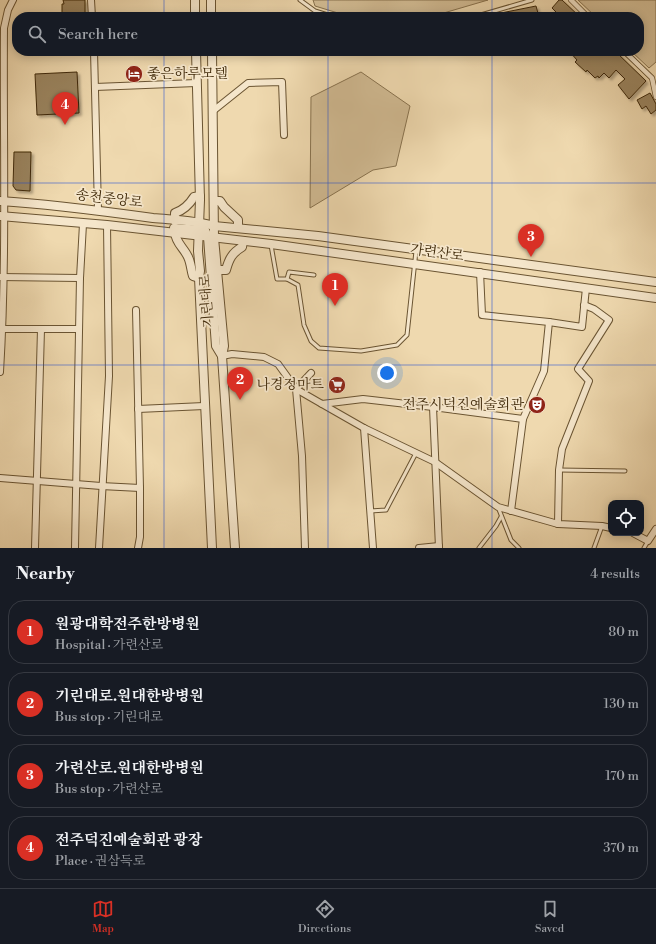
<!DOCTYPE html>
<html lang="en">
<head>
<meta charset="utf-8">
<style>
	:root { --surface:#171b24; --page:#20242c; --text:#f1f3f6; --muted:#9ea1a6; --line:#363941; --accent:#d93025 }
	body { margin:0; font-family:"Libre Bodoni","Noto Serif KR",serif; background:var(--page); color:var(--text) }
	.controls { position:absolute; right:12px; bottom:12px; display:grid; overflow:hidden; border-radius:8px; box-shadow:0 2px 10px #0003 }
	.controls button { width:36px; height:36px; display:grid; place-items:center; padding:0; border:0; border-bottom:1px solid var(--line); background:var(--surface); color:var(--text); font:20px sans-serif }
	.you { position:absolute; left:387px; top:373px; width:14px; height:14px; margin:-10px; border:3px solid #fff; border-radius:50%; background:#1a73e8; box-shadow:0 0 0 6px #1a73e833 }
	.badge { display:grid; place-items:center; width:26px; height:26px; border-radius:50%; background:var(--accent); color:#fff; font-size:13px; font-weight:700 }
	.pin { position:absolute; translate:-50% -33px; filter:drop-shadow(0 1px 2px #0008) }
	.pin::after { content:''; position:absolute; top:21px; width:14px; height:12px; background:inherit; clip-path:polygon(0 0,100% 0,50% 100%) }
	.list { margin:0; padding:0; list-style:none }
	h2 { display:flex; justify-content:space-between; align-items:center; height:52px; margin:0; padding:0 16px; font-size:17px }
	h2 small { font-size:13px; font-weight:400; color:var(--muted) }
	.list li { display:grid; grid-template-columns:26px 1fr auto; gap:12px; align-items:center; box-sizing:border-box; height:64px; margin:0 8px 8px; padding:0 8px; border:1px solid var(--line); border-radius:16px }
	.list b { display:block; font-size:15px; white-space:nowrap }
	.list p { margin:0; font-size:13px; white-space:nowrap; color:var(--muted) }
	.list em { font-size:13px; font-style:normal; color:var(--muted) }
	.icon { flex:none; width:22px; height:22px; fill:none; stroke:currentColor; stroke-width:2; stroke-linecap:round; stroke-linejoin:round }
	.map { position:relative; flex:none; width:656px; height:548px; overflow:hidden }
	.search { position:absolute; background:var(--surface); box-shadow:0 2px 10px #0003; left:12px; right:12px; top:12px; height:44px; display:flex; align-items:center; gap:10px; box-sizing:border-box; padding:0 14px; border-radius:16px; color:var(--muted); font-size:15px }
	.sheet { height:340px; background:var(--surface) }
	nav { display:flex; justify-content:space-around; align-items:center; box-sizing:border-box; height:56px; border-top:1px solid var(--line); background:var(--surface); font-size:11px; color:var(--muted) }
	nav a { display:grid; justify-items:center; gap:2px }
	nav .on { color:var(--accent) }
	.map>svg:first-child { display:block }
	.green { fill:#d1bb93; stroke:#88724e }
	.building { fill:#9a845f; stroke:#3e2808; filter:url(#shadow) }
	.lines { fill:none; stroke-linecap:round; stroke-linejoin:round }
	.service-casing { stroke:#6a5432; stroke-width:5 }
	.pedestrian-casing { stroke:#6a5432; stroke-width:6 }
	.minor-casing { stroke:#6a5432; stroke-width:8 }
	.tertiary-casing { stroke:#6a5432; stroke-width:10 }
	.service { stroke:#f5e6cb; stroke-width:3 }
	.pedestrian { stroke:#f5e6cb; stroke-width:4.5 }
	.minor { stroke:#f5e6cb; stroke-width:6 }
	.tertiary { stroke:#f5e6cb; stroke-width:8 }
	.grid { fill:none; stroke:#1d4ed8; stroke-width:1; stroke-opacity:0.55 }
	.labels { text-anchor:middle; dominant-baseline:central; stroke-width:3.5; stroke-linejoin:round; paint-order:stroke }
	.poi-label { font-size:14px; fill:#3e2808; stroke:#f5e6cb; text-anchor:end }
	.street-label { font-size:14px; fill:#3e2808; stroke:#f5e6cb }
</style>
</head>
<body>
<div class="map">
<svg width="656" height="548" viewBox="0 0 656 548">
	<defs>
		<filter id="shadow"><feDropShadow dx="2.5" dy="2.5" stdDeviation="1" flood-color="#0004"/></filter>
	</defs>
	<rect width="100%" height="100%" fill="#efd9af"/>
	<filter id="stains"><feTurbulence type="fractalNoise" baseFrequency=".005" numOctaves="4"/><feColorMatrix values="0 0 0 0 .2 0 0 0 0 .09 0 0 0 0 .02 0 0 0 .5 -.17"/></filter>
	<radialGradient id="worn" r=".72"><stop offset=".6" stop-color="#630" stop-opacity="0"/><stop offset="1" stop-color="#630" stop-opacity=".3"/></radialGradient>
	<!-- green -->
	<g class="green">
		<polygon points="313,0 488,0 430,17 351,17 315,6"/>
		<polygon points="578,0 656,0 656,62 649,68 631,51 639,51 639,17 596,17"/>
		<polygon points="361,72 410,106 396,166 373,170 310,208 311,97"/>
	</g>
	<!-- building -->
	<g class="building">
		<polygon points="63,0 85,0 85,17 62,17 62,4 64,4"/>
		<polygon points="559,0 562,0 580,17 561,17 552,8"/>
		<polygon points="536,6 539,17 494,17 493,14 496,14"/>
		<polygon points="569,51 615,51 646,81 629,99 618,85 625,79 616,70 609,78 604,73 599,78 598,76 595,78 587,70 586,72 575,62 577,60"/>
		<polygon points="77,72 79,113 37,115 35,74"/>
		<polygon points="650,93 656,104 656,110 651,114 646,106 642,109 637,100"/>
		<polygon points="14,152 31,152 30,191 16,190 13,186"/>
	</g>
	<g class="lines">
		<defs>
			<g id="service">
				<polyline points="300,0 315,11 334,17"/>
				<polyline points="474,17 532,0"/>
				<polyline points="271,245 277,279 287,279 289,272 314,275"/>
				<polyline points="287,279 298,285 304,325 311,341 319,348 361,351 397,345 407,335 416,251"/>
				<polyline points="559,470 625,471"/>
				<polyline points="498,507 511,540 519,548"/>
				<polyline points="370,511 386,510 416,453"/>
				<polyline points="479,548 496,526 501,517"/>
				<polyline points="594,548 602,526"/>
				<polyline points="644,548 648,541"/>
			</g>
			<g id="pedestrian">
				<polyline points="571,0 588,17"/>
				<polyline points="624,51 652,78 656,97"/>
			</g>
			<g id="minor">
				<polyline points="91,0 92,17"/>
				<polyline points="94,51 98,210"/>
				<polyline points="95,87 196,83"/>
				<polyline points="213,111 248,83 282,82 284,135"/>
				<polyline points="480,272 482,315 549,322 582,327 586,288"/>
				<polyline points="0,277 80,278"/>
				<polyline points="136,310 140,488 140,537 138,548"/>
				<polyline points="0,329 79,329"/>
				<polyline points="222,356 232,354 264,357 278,364 296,389 322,404 363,399 433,407"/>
				<path d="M0,372C7,257 3,142 4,28L8,10L13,0"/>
				<polyline points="322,404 364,428"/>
				<polyline points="138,409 204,406"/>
				<polyline points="0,478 101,486 140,488"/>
				<polyline points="511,511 523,419 544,371 549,322"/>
				<polyline points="558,524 559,470 562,449 589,381 578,369 609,320 594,309 584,305"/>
				<polyline points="633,533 648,541 656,529"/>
				<polyline points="35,548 41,329"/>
				<polyline points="75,548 80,278 83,224"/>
				<polyline points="99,548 109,376 107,225"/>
				<polyline points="305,548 302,456 296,389 311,373"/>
				<polyline points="373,548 364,428 435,462 498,507 558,524 602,526 611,528"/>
				<polyline points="419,548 439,546"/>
				<polyline points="439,548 433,407 523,419"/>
			</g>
			<g id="tertiary">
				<polyline points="195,0 195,17"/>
				<polyline points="211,0 211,17"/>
				<polyline points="196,51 200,200 198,251 200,271 199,278 212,548"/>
				<polyline points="212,51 214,238 224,346 222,356 235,548"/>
				<path d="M0,201C51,204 102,211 153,218C174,220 194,220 214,226L318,236L656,282"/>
				<polyline points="214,201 220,201 224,207 238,220 238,228"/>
				<polyline points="0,216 107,225 271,244 656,298"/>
				<path d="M175,221V213C184,210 189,205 194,197L200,196"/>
				<polyline points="199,222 205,230 208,237 216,346 222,356"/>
				<polyline points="174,228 204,230"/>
				<path d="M175,233C176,243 184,248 188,257C191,263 191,270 193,276L199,278"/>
				<path d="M218,270H226C229,259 232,253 242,247L243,241"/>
			</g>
		</defs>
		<!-- service casing -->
		<use href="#service" class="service-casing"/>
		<!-- pedestrian casing -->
		<use href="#pedestrian" class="pedestrian-casing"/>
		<!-- minor casing -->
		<use href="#minor" class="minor-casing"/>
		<!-- tertiary casing -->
		<use href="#tertiary" class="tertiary-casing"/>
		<!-- service -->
		<use href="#service" class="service"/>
		<!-- pedestrian -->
		<use href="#pedestrian" class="pedestrian"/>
		<!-- minor -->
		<use href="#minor" class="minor"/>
		<!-- tertiary -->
		<use href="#tertiary" class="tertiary"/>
	</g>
	<!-- grid -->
	<path class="grid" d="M164,0V17M328,0V17M492,0V17M164,51V548M328,51V548M492,51V548M0,183H656M0,365H656"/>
	<!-- icons -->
	<defs>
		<symbol id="hotel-disc" viewBox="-11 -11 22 22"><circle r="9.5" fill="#8f2418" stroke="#f5e6cb"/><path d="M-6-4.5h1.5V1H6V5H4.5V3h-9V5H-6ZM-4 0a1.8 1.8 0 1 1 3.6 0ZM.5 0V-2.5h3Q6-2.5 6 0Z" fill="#fff"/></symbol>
		<symbol id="supermarket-disc" viewBox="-11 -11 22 22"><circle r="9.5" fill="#8f2418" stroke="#f5e6cb"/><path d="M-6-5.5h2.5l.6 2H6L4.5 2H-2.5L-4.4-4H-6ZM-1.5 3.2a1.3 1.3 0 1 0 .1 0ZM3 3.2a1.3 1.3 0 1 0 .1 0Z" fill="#fff"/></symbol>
		<symbol id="theatre-disc" viewBox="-11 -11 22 22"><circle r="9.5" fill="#8f2418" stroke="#f5e6cb"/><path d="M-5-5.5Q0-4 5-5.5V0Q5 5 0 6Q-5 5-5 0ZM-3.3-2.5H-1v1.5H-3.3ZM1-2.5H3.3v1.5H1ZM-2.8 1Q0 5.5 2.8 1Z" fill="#fff"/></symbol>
	</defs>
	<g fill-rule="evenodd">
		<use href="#hotel-disc" x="124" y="64" width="20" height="20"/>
		<use href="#supermarket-disc" x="327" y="375" width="20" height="20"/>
		<use href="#theatre-disc" x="527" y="395" width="20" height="20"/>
	</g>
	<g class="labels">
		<!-- poi labels -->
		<g class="poi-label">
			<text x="147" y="74" text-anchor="start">좋은하루모텔</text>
			<text x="324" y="385">나경정마트</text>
			<text x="524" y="405">전주시덕진예술회관</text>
		</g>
		<!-- street labels -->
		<g class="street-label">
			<text transform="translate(109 199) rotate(7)">송천중앙로</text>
			<text transform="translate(437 253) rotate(8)">가련산로</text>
			<text transform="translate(207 301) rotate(-94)">기린대로</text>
		</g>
	</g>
	<rect width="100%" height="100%" filter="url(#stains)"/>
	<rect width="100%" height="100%" fill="url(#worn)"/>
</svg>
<div class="controls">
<button><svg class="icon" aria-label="locate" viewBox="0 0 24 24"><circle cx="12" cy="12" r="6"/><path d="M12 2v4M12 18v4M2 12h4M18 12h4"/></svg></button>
</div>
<div class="you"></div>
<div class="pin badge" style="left:335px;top:306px">1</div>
<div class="pin badge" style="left:240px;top:400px">2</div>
<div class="pin badge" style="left:531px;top:257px">3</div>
<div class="pin badge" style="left:65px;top:125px">4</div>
<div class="search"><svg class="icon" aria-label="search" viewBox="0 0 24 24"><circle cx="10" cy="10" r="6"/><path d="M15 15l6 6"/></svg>Search here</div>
</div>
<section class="sheet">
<h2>Nearby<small>4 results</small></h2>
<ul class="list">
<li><span class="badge">1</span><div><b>원광대학전주한방병원</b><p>Hospital · 가련산로</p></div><em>80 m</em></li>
<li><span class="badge">2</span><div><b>기린대로.원대한방병원</b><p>Bus stop · 기린대로</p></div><em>130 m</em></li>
<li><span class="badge">3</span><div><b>가련산로.원대한방병원</b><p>Bus stop · 가련산로</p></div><em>170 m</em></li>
<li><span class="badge">4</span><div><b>전주덕진예술회관 광장</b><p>Place · 권삼득로</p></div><em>370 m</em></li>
</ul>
</section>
<nav>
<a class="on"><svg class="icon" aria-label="map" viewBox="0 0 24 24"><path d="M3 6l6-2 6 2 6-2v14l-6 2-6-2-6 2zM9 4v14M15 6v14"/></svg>Map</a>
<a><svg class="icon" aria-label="directions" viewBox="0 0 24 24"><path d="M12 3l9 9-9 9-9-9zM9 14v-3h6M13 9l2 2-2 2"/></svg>Directions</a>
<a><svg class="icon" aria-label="saved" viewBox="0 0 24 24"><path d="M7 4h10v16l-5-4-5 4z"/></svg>Saved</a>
</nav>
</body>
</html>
